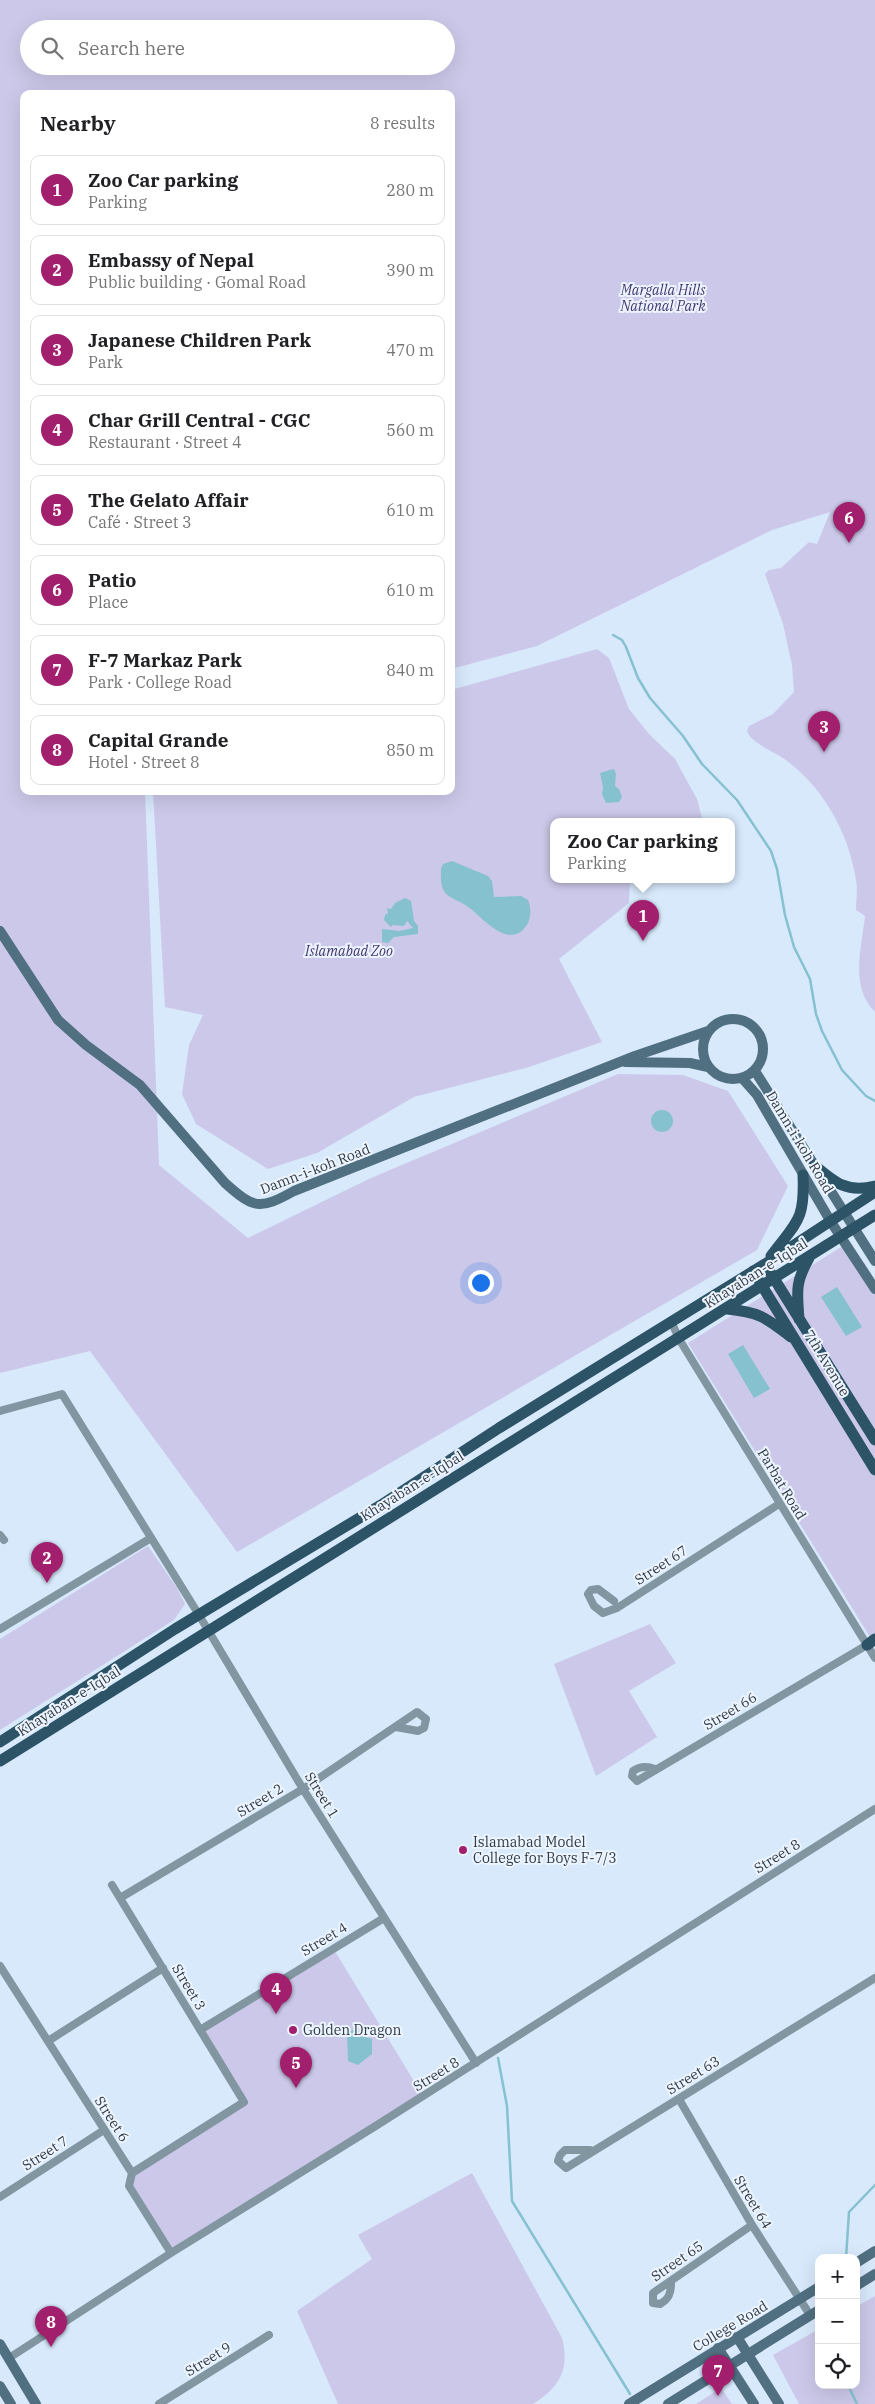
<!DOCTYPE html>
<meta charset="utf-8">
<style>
:root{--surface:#fff;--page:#f6f6f6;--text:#202124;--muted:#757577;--line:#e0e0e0;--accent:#a21f6e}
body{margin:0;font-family:"IBM Plex Serif",serif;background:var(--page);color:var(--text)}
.controls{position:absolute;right:15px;bottom:15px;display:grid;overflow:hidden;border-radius:10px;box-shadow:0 5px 20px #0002}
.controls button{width:45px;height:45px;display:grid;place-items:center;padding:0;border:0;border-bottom:1px solid var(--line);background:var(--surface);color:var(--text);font:25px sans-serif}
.you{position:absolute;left:480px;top:1282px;width:18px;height:18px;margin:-12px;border:4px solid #fff;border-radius:50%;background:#1a73e8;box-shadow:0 0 0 8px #1a73e833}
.badge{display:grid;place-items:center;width:32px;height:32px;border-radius:50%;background:var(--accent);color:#fff;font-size:16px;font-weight:700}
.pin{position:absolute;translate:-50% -41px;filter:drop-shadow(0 1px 2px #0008)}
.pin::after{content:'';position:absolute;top:26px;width:18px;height:15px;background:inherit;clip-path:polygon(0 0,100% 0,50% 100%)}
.popup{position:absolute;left:550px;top:818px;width:185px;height:65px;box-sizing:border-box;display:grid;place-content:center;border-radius:10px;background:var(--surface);filter:drop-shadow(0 1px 4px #0005);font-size:16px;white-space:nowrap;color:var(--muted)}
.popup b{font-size:19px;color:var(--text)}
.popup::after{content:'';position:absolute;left:50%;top:100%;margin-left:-10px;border:10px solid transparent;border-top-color:var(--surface)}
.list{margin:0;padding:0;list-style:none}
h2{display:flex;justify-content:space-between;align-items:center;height:65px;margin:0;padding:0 20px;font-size:21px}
h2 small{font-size:16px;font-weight:400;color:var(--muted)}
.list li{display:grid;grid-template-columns:32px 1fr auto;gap:15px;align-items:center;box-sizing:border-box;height:70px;margin:0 10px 10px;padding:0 10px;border:1px solid var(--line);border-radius:10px}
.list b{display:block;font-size:19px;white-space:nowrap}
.list p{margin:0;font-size:16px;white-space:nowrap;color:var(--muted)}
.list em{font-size:16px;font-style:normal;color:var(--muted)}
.icon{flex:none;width:28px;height:28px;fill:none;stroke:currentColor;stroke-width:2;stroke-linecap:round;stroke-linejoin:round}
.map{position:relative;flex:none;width:875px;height:2404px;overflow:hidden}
.search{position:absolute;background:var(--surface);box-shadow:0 5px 20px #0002;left:20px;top:20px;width:435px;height:55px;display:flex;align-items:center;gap:12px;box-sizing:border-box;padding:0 18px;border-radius:28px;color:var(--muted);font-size:19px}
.panel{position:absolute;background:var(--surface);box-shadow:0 5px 20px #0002;left:20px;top:90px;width:435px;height:705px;border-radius:10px}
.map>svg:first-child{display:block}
.green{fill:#ccc8e9;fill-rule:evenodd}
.water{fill:#85c1cf}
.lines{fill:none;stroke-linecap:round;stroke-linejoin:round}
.stream{stroke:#85c1cf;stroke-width:2.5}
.street{stroke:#8196a1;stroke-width:8}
.secondary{stroke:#506f80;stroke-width:10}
.primary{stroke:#2d5367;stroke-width:11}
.poi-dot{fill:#a21f6e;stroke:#ecf5ff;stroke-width:2}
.labels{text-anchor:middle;stroke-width:4;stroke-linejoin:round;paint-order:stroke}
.park-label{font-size:14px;font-style:italic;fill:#443770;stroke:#ecf5ff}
.street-label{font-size:14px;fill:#323b44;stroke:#ecf5ff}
.poi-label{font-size:14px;fill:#323b44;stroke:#ecf5ff;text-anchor:start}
</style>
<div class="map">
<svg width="875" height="2404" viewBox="0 0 875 2404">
<rect width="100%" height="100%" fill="#d8e9fc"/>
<path class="green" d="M0 0H875V1012C849 986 862 947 865 916L856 910C856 900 858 889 856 880 849 833 822 785 783 758 773 751 751 743 747 731L749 726 773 714 794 692 792 665 783 624 765 574 769 570 781 568 809 542 817 544 830 512 772 530 537 646 451 669V94H24V791H145L159 1165 248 1238 371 1178 618 1074 683 1075 728 1091 788 1186 757 1250 237 1552 90 1351 0 1373ZM29 29H446V66H29Z
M597 649 609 658 629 709 649 734 675 759 697 799 703 822H554V880H635L630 881 629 903 559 959 602 1042 529 1067 414 1097 317 1153 268 1169 196 1124 182 1094 189 1045 203 1015 165 1007 153 791H451V690Z
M849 1242 875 1283V1645L688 1343Z
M148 1546 177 1588 185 1604 174 1620 0 1730V1639Z
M650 1624 676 1663 629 1691 657 1737 596 1776 554 1664Z
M333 1948 423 2096 171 2253 129 2186 132 2173 244 2102 200 2030Z
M472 2173 562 2338C570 2369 560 2387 533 2404H338L297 2311 372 2259 358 2235Z
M875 2296V2404H799L773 2355 819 2329V2385H856V2307Z
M721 2388 732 2404H696Z"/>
<path class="water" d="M614 769 616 774 615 786 619 789 622 797 619 802 606 803 602 794 603 787 600 773Z
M452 861 488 876 492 881 494 897 521 896 528 900C531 907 531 916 528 923 512 952 484 920 471 909 457 897 441 900 441 878 441 873 440 869 443 864Z
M405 898 411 901 414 921 418 926V934L394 937 388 943 382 942V929L399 931 413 928 407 921 404 926 393 925 391 927 384 920 385 915 388 913 387 908 391 909 395 903Z
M651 1121a11 11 0 1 1 22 0a11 11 0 1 1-22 0Z
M837 1287 862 1327 846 1336 821 1297Z
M743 1345 770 1389 754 1398 728 1354Z
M354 2029 360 2030 362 2036 372 2039V2054L358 2065 348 2061 347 2033Z"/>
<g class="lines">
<path class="stream" d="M613 635 622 640 626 647 638 678 650 698 683 736 702 764 737 800 771 851 777 869 785 915 794 947 810 979 816 1014 822 1031 842 1070 866 1096 875 1101
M498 2058 507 2106 512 2201 630 2394
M846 2258 849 2212 875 2185
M848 2385 857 2404"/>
<path class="street" d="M671 1321 679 1339 875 1658
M0 1411 62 1394 199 1615 303 1789 476 2063
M0 1535 4 1540
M614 1601 598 1589 591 1590 588 1594 594 1606 603 1613 617 1608 779 1504
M0 1629 151 1538
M655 1769C647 1766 640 1766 633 1771L632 1776 637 1781 867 1645
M112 1885 244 2102 132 2173
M120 1898 303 1789 417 1712 426 1719 424 1728 418 1731 396 1727
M0 1966 132 2173
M200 2030 384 1918
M48 2041 163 1968
M679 2099 752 2225 810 2315
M590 2150H565L560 2155 558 2161 566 2168 875 1978
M132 2173 129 2186 171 2253
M0 2197 104 2130
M671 2283C671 2293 669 2299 660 2304L653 2303V2293L752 2225
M9 2358 171 2253 374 2127 875 1809
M159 2404 269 2335"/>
<path class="secondary" d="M0 931 58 1020 86 1045 140 1085 225 1183C254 1209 260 1210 294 1191L635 1056 708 1031
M703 1049a30 30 0 1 1 60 0a30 30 0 1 1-60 0Z
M625 1062 690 1063 708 1067
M755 1071 875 1261
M742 1078 757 1095 831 1222 875 1289
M856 2263 875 2251
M856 2286 875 2274
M737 2337 779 2404
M0 2344 36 2404
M718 2348 754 2404
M0 2386 11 2404
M629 2404 819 2287
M668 2404 819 2310"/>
<path class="primary" d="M814 1165C835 1183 847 1193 875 1186
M771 1256C797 1221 805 1221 803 1175
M753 1271 875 1470
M770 1272 875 1440
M727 1309C760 1312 766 1318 791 1337
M799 1319C797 1291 795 1283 809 1258
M867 1645 875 1639
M0 1742 175 1629 381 1505 499 1428 765 1264 875 1192
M0 1761 875 1215"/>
</g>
<g class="poi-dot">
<circle cx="463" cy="1850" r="5"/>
<circle cx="293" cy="2030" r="5"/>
</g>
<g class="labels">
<g class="park-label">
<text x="663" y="295">Margalla Hills<tspan x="663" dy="16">National Park</tspan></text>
<text x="349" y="956">Islamabad Zoo</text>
</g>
<g class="street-label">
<text transform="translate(800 1142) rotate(59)" y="5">Damn-i-koh Road</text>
<text transform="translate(315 1169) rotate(-21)" y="5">Damn-i-koh Road</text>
<text transform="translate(756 1273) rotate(-32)" y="5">Khayaban-e-Iqbal</text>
<text transform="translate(827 1363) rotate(59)" y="5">7th Avenue</text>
<text transform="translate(782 1484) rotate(59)" y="5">Parbat Road</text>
<text transform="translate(412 1486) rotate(-32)" y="5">Khayaban-e-Iqbal</text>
<text transform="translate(661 1565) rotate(-33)" y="5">Street 67</text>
<text transform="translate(69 1701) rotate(-32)" y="5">Khayaban-e-Iqbal</text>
<text transform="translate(730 1711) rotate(-31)" y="5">Street 66</text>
<text transform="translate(322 1795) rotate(58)" y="5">Street 1</text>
<text transform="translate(260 1800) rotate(-31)" y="5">Street 2</text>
<text transform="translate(777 1856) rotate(-32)" y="5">Street 8</text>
<text transform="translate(324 1939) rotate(-31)" y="5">Street 4</text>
<text transform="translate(189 1987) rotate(59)" y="5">Street 3</text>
<text transform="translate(436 2074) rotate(-32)" y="5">Street 8</text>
<text transform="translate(693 2075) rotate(-32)" y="5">Street 63</text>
<text transform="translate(112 2119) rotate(57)" y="5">Street 6</text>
<text transform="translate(45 2153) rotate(-33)" y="5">Street 7</text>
<text transform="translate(753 2202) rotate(59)" y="5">Street 64</text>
<text transform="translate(677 2261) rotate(-35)" y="5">Street 65</text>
<text transform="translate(730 2326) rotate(-31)" y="5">College Road</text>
<text transform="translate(208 2359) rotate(-32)" y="5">Street 9</text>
</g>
<g class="poi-label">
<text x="473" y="1847">Islamabad Model<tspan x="473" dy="16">College for Boys F-7/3</tspan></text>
<text x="303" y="2035">Golden Dragon</text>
</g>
</g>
</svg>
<div class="controls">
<button>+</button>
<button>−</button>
<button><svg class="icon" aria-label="locate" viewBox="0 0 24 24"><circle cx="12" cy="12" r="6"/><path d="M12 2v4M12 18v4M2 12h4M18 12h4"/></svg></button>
</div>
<div class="you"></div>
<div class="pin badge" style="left:643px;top:941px">1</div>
<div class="popup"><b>Zoo Car parking</b>Parking</div>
<div class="pin badge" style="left:47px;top:1583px">2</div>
<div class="pin badge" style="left:824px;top:752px">3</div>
<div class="pin badge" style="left:276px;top:2014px">4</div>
<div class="pin badge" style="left:296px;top:2088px">5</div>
<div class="pin badge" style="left:849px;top:543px">6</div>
<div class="pin badge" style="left:718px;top:2396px">7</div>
<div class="pin badge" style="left:51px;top:2347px">8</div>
<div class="search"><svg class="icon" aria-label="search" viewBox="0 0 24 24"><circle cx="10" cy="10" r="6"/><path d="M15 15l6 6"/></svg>Search here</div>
<section class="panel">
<h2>Nearby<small>8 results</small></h2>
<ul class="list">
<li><span class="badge">1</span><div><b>Zoo Car parking</b><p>Parking</p></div><em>280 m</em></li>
<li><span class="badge">2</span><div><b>Embassy of Nepal</b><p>Public building · Gomal Road</p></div><em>390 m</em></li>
<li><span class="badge">3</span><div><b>Japanese Children Park</b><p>Park</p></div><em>470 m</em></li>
<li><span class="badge">4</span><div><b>Char Grill Central - CGC</b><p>Restaurant · Street 4</p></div><em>560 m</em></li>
<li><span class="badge">5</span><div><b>The Gelato Affair</b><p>Café · Street 3</p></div><em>610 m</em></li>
<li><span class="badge">6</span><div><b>Patio</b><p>Place</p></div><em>610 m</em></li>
<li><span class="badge">7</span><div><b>F-7 Markaz Park</b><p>Park · College Road</p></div><em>840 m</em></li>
<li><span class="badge">8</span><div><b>Capital Grande</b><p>Hotel · Street 8</p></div><em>850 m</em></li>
</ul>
</section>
</div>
